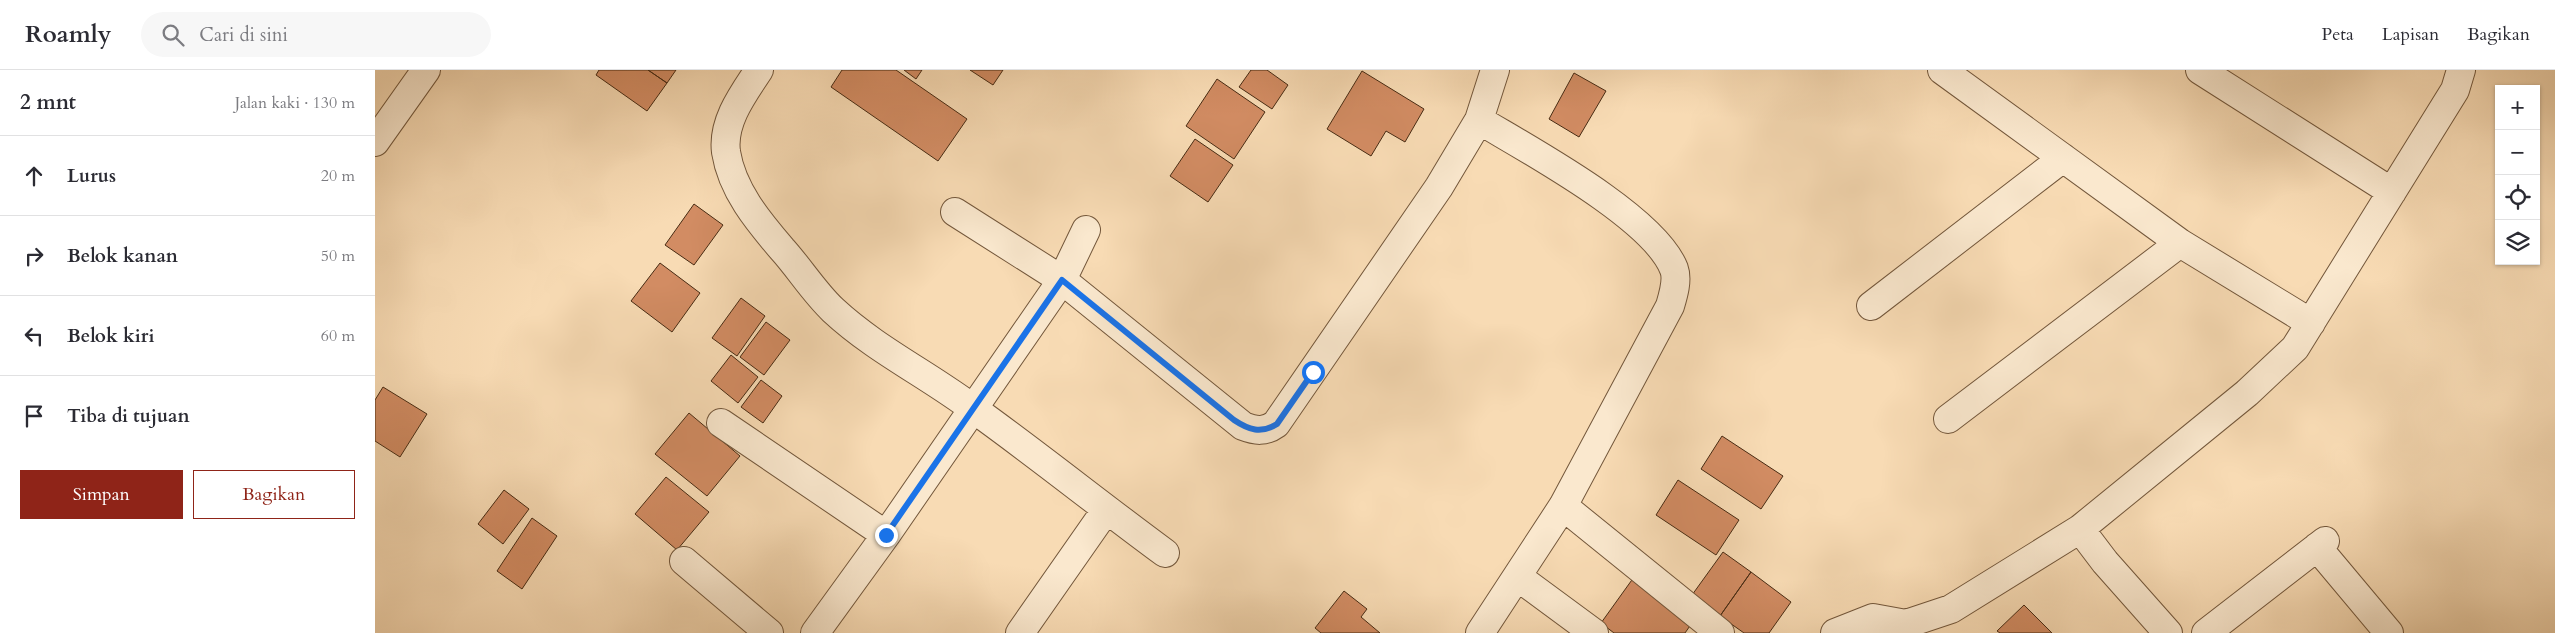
<!DOCTYPE html>
<html lang="id">
<meta charset="utf-8">
<style>
:root{--surface:#fff;--page:#f7f7f7;--text:#2b2b33;--muted:#7c7c81;--line:#e1e1e2;--accent:#8f2418}
body{margin:0;font-family:Cardo,serif;background:var(--page);color:var(--text)}
.controls{position:absolute;right:15px;top:15px;display:grid;overflow:hidden;border-radius:0px;box-shadow:0 1px 4px #0004}
.controls button{width:45px;height:45px;display:grid;place-items:center;padding:0;border:0;border-bottom:1px solid var(--line);background:var(--surface);color:var(--text);font:25px sans-serif}
.stop{position:absolute;width:15px;height:15px;margin:-11px;border:4px solid #1a73e8;border-radius:50%;background:#fff}
.stop.end{background:#1a73e8;border-color:#fff;box-shadow:0 1px 5px #0008}
.list{margin:0;padding:0;list-style:none}
h2{display:flex;justify-content:space-between;align-items:center;height:65px;margin:0;padding:0 20px;font-size:21px}
h2 small{font-size:16px;font-weight:400;color:var(--muted)}
.list li{display:grid;grid-template-columns:32px 1fr auto;gap:15px;align-items:center;box-sizing:border-box;height:80px;padding:0 20px;border-top:1px solid var(--line)}
.list b{display:block;font-size:19px;white-space:nowrap}
.list em{font-size:16px;font-style:normal;color:var(--muted)}
.actions{display:flex;gap:10px;padding:15px 20px}
.actions a{flex:1;padding:11px 0;border:1px solid var(--accent);border-radius:0px;text-align:center;font-size:18px;color:var(--accent)}
.actions .main{background:var(--accent);color:#fff}
.icon{flex:none;width:28px;height:28px;fill:none;stroke:currentColor;stroke-width:2;stroke-linecap:round;stroke-linejoin:round}
.map{position:relative;flex:none;width:2180px;height:563px;overflow:hidden}
header{display:flex;align-items:center;gap:30px;box-sizing:border-box;height:70px;padding:0 25px;background:var(--surface);border-bottom:1px solid var(--line)}
header strong{font-size:24px}
nav{display:flex;gap:28px;margin-inline-start:auto;font-size:18px}
.search{width:350px;height:45px;background:var(--page);display:flex;align-items:center;gap:12px;box-sizing:border-box;padding:0 18px;border-radius:28px;color:var(--muted);font-size:19px}
main{display:flex}
aside{flex:1;background:var(--surface)}
.map>svg:first-child{display:block}
.building{fill:#d28c63;stroke:#472b13}
.lines{fill:none;stroke-linecap:round;stroke-linejoin:round}
.minor-casing{stroke:#73573b;stroke-width:30}
.minor{stroke:#fae8ce;stroke-width:28}
.route{stroke:#1a73e8;stroke-width:6}
</style>
<header>
<strong>Roamly</strong>
<div class="search"><svg class="icon" aria-label="search" viewBox="0 0 24 24"><circle cx="10" cy="10" r="6"/><path d="M15 15l6 6"/></svg>Cari di sini</div>
<nav><a>Peta</a><a>Lapisan</a><a>Bagikan</a></nav>
</header>
<main>
<aside>
<h2>2 mnt<small>Jalan kaki · 130 m</small></h2>
<ul class="list">
<li><svg class="icon" aria-label="ahead" viewBox="0 0 24 24"><path d="M12 20V5M6 11l6-6 6 6"/></svg><div><b>Lurus</b></div><em>20 m</em></li>
<li><svg class="icon" aria-label="right" viewBox="0 0 24 24"><path d="M7 20v-9h11M14 6l5 5-5 5"/></svg><div><b>Belok kanan</b></div><em>50 m</em></li>
<li><svg class="icon" aria-label="left" viewBox="0 0 24 24"><path d="M17 20v-9H6M10 6l-5 5 5 5"/></svg><div><b>Belok kiri</b></div><em>60 m</em></li>
<li><svg class="icon" aria-label="arrive" viewBox="0 0 24 24"><path d="M6 21V4h12l-3 4 3 4H6"/></svg><div><b>Tiba di tujuan</b></div></li>
</ul>
<div class="actions"><a class="main">Simpan</a><a>Bagikan</a></div>
</aside>
<div class="map">
<svg width="2180" height="563" viewBox="0 0 2180 563">
<rect width="100%" height="100%" fill="#f8dbb4"/>
<filter id="stains"><feTurbulence type="fractalNoise" baseFrequency=".004" numOctaves="4"/><feColorMatrix values="0 0 0 0 .2 0 0 0 0 .09 0 0 0 0 .02 0 0 0 .5 -.17"/></filter>
<radialGradient id="worn" r=".72"><stop offset=".6" stop-color="#630" stop-opacity="0"/><stop offset="1" stop-color="#630" stop-opacity=".3"/></radialGradient>
<path class="building" d="M224 0H273L292 13 272 41 221 5Z
M273 0H301L292 13Z
M467 0H521L592 49 563 91 456 17Z
M529 0H547L541 9Z
M595 0H628L618 15Z
M876 0H892L913 15 897 39 864 17Z
M987 1 1049 39 1030 72 1011 61 996 86 952 59Z
M1199 3 1231 21 1204 67 1174 49Z
M842 9 890 42 859 89 811 56Z
M820 69 858 95 833 132 795 106Z
M319 134 348 155 319 195 290 175Z
M285 193 325 223 297 262 256 231Z
M366 228 390 246 362 286 337 268Z
M391 252 415 270 389 305 365 287Z
M356 285 383 307 363 333 336 311Z
M386 310 407 326 388 353 366 337Z
M8 317 52 344 25 387 0 371V330Z
M314 343 365 386 332 426 280 384Z
M1347 366 1408 406 1386 439 1326 399Z
M291 407 334 442 302 480 260 444Z
M1303 410 1364 450 1341 485 1281 445Z
M129 420 154 439 128 474 103 454Z
M157 448 182 466 147 519 122 501Z
M1348 482 1376 502 1345 546 1317 525Z
M1376 502 1416 532 1394 563H1369L1345 546Z
M1259 507 1319 550 1310 563H1239L1226 553Z
M969 521 992 539 986 547 1005 563H946L940 558Z
M1649 535 1677 563H1625L1622 561Z"/>
<g class="lines">
<defs>
<path id="minor" d="M384 0C368 24 347 52 351 82 357 120 383 151 407 179 425 199 439 222 458 240 501 280 554 305 600 340 664 386 726 436 790 483
M1567 0 1805 173 1936 253
M1825 0 2017 122
M1104 50C1152 79 1279 147 1299 199 1303 210 1298 226 1295 236L1188 436 1105 563
M0 72 51 0
M580 142 687 210 711 160
M1496 236 1688 88
M1573 349 1805 173
M346 353 511 465
M1188 436 1345 563
M1942 477 2014 563
M309 491 394 563
M1143 507 1219 563
M440 563 511 465 687 210 868 356C881 361 890 362 901 354L1064 117 1104 50 1120 0
M645 563 731 440
M1460 563 1498 548 1531 554 1576 539 1705 459
M1793 563 1730 492 1705 459 1872 323 1920 278 2080 20 2086 0
M1831 563 1950 471"/>
</defs>
<use href="#minor" class="minor-casing"/>
<use href="#minor" class="minor"/>
</g>
<g class="lines">
<path class="route" d="M511 465 687 210 859 350C874 360 886 364 902 354L938 302"/>
</g>
<rect width="100%" height="100%" filter="url(#stains)"/>
<rect width="100%" height="100%" fill="url(#worn)"/>
</svg>
<div class="controls">
<button>+</button>
<button>−</button>
<button><svg class="icon" aria-label="locate" viewBox="0 0 24 24"><circle cx="12" cy="12" r="6"/><path d="M12 2v4M12 18v4M2 12h4M18 12h4"/></svg></button>
<button><svg class="icon" aria-label="layers" viewBox="0 0 24 24"><path d="M12 4l9 5-9 5-9-5zM3 14l9 5 9-5"/></svg></button>
</div>
<div class="stop" style="left:938px;top:302px"></div>
<div class="stop end" style="left:511px;top:465px"></div>
</div>
</main>
